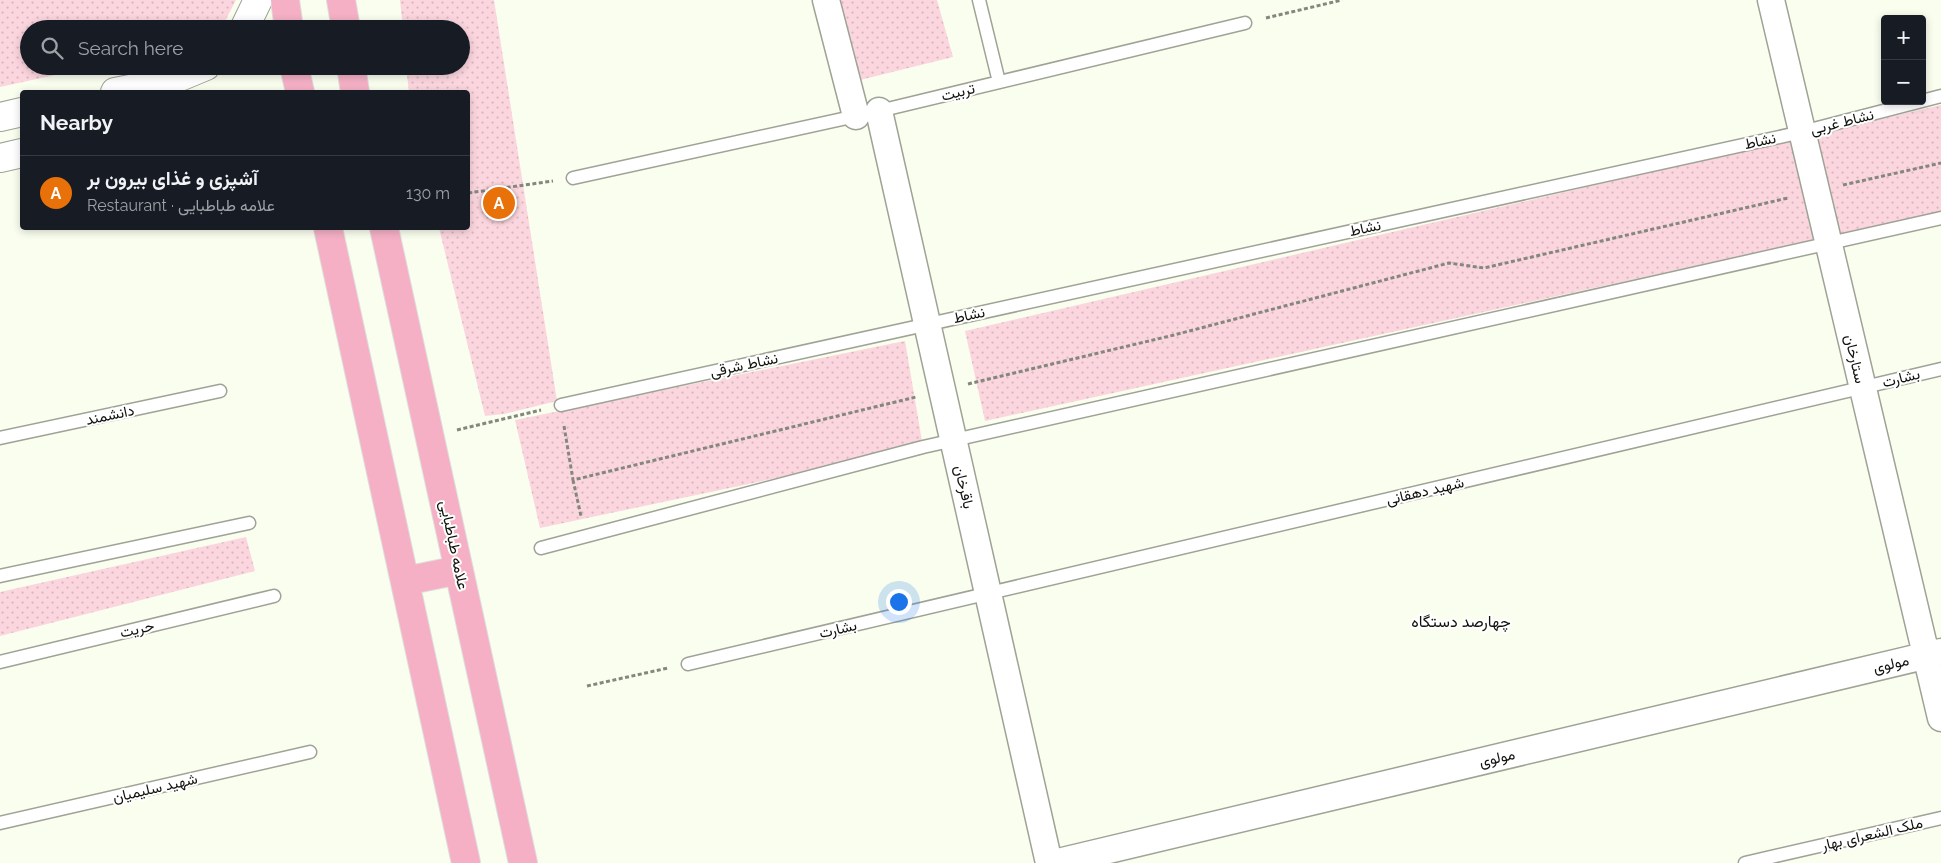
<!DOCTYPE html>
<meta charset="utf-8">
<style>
:root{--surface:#171b24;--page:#20242c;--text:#f1f3f6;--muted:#9ea1a6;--line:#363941;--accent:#8c9099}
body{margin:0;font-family:Raleway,Vazirmatn,sans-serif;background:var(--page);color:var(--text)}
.controls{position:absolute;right:15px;top:15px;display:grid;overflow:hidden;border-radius:5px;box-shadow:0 2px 8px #0003}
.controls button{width:45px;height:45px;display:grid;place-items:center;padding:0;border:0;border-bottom:1px solid var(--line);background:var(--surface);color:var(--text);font:25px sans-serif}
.you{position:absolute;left:898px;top:601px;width:18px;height:18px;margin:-12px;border:4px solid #fff;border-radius:50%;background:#1a73e8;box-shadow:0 0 0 8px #1a73e833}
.badge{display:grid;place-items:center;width:32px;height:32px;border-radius:50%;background:var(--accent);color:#fff;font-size:16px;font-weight:700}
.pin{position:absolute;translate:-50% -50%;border:2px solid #fff;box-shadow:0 1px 5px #0006}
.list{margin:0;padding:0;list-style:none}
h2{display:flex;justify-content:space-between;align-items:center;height:65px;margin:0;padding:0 20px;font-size:21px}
h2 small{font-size:16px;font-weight:400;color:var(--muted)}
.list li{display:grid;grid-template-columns:32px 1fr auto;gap:15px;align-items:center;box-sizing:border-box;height:75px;padding:0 20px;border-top:1px solid var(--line)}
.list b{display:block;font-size:19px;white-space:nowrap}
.list p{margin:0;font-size:16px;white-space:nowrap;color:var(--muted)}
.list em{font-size:16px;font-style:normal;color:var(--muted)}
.icon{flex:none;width:28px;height:28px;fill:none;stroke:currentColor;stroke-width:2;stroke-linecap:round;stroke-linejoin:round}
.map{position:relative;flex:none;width:1941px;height:863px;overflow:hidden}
.search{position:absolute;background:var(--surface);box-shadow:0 2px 8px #0003;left:20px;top:20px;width:450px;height:55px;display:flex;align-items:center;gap:12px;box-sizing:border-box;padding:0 18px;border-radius:28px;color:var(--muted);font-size:19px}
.panel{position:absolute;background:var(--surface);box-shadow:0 2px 8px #0003;left:20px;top:90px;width:450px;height:140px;border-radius:5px}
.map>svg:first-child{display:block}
.grass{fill:url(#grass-dots)}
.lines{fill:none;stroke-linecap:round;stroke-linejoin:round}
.lane-casing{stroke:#9ea396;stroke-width:15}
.street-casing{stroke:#9ea396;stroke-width:29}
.secondary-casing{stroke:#9ea396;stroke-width:30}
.primary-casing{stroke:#dededd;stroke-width:30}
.path{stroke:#84877d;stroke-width:3;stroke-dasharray:4 2.5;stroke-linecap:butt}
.lane{stroke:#fff;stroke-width:12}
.street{stroke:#fff;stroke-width:26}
.secondary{stroke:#fff;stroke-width:28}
.primary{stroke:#f5b0c5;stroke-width:28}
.labels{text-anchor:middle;stroke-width:4;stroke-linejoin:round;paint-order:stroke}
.street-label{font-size:15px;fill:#10120d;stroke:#fff}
.neighbourhood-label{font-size:16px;fill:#10120d;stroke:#fff}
</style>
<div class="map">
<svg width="1941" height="863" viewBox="0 0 1941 863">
<defs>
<pattern id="grass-dots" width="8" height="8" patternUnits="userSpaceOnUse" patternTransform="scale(1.25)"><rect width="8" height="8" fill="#fcd6df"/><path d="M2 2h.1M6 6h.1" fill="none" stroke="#d7b7be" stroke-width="1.8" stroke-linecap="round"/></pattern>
</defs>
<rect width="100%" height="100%" fill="#f9feef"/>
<path class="grass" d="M0 0H236L221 29H29V66H97L0 87Z
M400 0H494L557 401 504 414 485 416 439 228H468V92H409L406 66H461V29H403Z
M831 0H937L953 57 852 82Z
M1941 105V212L985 421 965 331Z
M905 341 923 447 540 528 515 420Z
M246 537 255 571 0 636V592Z"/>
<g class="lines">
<defs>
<path id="lane" d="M979 0 999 82
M573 178 879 111 1245 23
M561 405 1802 132 1941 96
M0 438 220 391
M541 548 923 447 1941 218
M0 576 249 523
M0 662 274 596
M688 664 1941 369
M0 823 310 752
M1745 863 1941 818"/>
<path id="street" d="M826 0 856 116
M1771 0 1941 718
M879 111 1049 863
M1054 863 1941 652"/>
<path id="secondary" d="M244 29 258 0
M115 92 170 81 206 66
M0 117 22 112
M0 158 22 153"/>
<path id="primary" d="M285 0 289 29
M341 0 346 29
M294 66 300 92
M351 66 355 92
M328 228 466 863
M384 228 523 863
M405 581 459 570"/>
</defs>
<use href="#lane" class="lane-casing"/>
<use href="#street" class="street-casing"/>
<use href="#secondary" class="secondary-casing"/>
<use href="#primary" class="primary-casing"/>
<path class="path" d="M1266 18 1342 0
M1843 185 1941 163
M468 193 553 181
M968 384 1174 335 1449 263 1484 268 1788 198
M564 426 573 480 916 397
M457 430 541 410
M573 480 581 516
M587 686 668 668"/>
<use href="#lane" class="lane"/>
<use href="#street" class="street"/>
<use href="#secondary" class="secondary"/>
<use href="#primary" class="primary"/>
</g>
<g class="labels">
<g class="street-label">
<text transform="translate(958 92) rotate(-14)" y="5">تربیت</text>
<text transform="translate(1842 122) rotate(-14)" y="5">نشاط غربی</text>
<text transform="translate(1760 141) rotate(-12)" y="5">نشاط</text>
<text transform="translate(1365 228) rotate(-12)" y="5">نشاط</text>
<text transform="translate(969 315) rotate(-12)" y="5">نشاط</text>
<text transform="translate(1855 359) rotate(77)" y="5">ستارخان</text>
<text transform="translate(744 365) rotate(-12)" y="5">نشاط شرقی</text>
<text transform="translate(1901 378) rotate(-14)" y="5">بشارت</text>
<text transform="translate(110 415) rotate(-12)" y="5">دانشمند</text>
<text transform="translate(964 487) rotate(77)" y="5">باقرخان</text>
<text transform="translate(1425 491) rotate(-13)" y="5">شهید دهقانی</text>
<text transform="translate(454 545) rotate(78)" y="5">علامه طباطبایی</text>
<text transform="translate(137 629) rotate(-13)" y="5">حریت</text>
<text transform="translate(838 629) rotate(-13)" y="5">بشارت</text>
<text transform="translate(1891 664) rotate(-13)" y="5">مولوی</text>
<text transform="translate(1497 758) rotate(-13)" y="5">مولوی</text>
<text transform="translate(155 788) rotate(-13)" y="5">شهید سلیمیان</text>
<text transform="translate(1872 834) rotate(-13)" y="5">ملک الشعرای بهار</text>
</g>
<g class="neighbourhood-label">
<text x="1461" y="627">چهارصد دستگاه</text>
</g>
</g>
</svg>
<div class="controls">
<button>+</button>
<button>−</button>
</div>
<div class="you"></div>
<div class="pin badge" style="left:499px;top:203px;background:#e8710a">A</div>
<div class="search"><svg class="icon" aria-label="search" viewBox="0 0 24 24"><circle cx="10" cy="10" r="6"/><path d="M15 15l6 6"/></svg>Search here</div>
<section class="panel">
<h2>Nearby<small></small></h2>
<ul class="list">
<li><span class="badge" style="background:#e8710a">A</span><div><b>آشپزی و غذای بیرون بر</b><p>Restaurant · علامه طباطبایی</p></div><em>130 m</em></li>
</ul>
</section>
</div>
